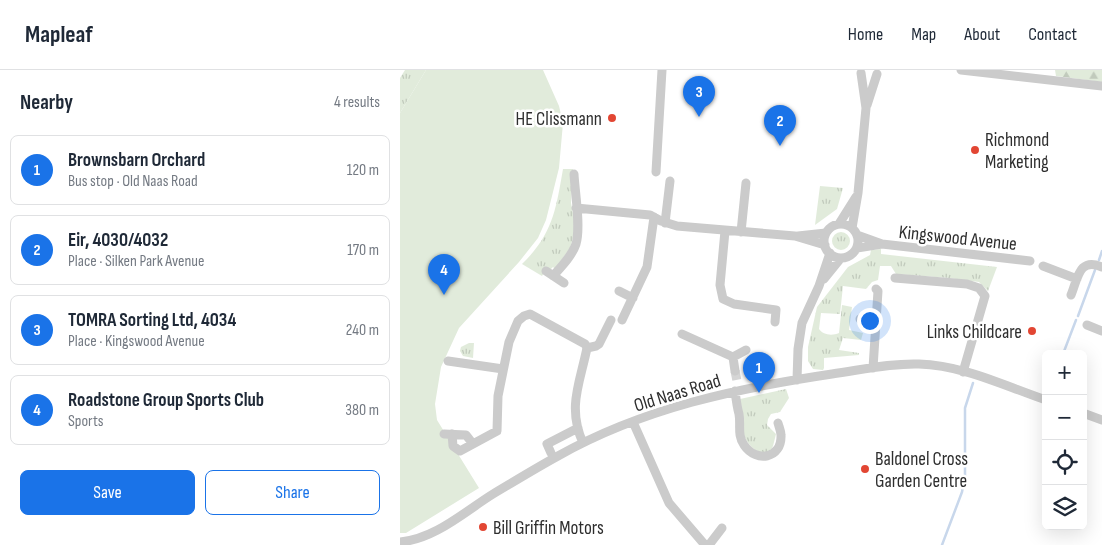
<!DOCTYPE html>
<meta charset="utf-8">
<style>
:root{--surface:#fff;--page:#f2f2f3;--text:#1f2937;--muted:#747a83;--line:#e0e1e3;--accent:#1a73e8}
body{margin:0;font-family:"Sofia Sans Condensed",sans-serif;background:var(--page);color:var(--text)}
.controls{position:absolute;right:15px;bottom:15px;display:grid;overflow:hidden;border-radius:8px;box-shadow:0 5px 20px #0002}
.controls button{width:45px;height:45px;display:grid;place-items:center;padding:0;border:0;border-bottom:1px solid var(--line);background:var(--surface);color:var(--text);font:25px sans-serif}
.you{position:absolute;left:469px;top:250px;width:18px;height:18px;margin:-12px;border:4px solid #fff;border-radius:50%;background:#1a73e8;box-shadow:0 0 0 8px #1a73e833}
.badge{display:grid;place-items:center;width:32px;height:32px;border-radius:50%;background:var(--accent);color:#fff;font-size:16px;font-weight:700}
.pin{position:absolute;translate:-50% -41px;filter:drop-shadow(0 1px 2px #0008)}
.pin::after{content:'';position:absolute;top:26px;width:18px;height:15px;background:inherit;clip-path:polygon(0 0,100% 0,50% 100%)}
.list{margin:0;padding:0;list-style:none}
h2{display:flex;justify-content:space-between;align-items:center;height:65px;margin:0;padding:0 20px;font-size:21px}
h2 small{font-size:16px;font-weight:400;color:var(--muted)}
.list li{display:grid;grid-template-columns:32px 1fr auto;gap:15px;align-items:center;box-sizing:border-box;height:70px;margin:0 10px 10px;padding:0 10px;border:1px solid var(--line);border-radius:8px}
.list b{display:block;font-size:19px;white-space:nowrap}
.list p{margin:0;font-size:16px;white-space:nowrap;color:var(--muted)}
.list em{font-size:16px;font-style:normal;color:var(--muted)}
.actions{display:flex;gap:10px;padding:15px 20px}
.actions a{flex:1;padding:11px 0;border:1px solid var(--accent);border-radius:8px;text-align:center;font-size:18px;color:var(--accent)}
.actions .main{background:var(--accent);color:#fff}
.icon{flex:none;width:28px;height:28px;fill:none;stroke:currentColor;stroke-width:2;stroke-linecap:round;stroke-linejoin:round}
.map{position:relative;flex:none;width:702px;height:475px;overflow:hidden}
header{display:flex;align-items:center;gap:30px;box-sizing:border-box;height:70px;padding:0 25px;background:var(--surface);border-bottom:1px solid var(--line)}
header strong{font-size:24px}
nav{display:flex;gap:28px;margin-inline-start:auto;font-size:18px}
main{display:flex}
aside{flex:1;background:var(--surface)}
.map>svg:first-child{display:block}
.grass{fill:url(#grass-tufts)}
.forest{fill:url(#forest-firs)}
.pitch{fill:#e1ebdb}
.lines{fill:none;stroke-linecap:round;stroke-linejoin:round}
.stream{stroke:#c8d7eb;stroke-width:2.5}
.minor-tunnel{stroke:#d5d5d5;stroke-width:9;stroke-dasharray:9 4.5;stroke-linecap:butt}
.minor{stroke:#cbcbcb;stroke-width:9}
.poi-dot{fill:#e24633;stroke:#fff;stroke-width:2}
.labels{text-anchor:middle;stroke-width:5;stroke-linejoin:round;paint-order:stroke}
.poi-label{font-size:19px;fill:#2e2e2e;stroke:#fff;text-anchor:start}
.street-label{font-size:19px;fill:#2e2e2e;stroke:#fff}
</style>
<header>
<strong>Mapleaf</strong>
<nav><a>Home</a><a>Map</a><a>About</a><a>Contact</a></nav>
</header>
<main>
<aside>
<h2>Nearby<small>4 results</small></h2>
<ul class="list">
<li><span class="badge">1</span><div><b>Brownsbarn Orchard</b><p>Bus stop · Old Naas Road</p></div><em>120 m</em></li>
<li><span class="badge">2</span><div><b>Eir, 4030/4032</b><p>Place · Silken Park Avenue</p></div><em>170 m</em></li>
<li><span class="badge">3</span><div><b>TOMRA Sorting Ltd, 4034</b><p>Place · Kingswood Avenue</p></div><em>240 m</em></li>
<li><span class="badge">4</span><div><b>Roadstone Group Sports Club</b><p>Sports</p></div><em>380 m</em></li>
</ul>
<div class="actions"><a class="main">Save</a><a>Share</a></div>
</aside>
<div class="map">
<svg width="702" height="475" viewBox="0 0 702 475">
<defs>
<pattern id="grass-tufts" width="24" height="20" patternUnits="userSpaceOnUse" patternTransform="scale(1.25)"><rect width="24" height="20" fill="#e1ebdb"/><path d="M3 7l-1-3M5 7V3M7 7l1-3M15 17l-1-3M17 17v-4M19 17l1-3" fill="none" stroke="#c1cabc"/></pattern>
<pattern id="forest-firs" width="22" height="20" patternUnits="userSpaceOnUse" patternTransform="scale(1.25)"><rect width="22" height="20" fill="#e1ebdb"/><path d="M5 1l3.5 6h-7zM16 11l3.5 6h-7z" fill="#c1cabc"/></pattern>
</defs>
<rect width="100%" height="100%" fill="#fff"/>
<path class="grass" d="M5 0H26L0 43V8Z
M163 99H173L171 133 175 153 173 168 170 178 155 199 153 197 150 200 147 198 142 206 122 194C153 164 156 139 163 99Z
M420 116 443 118 437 139 415 155Z
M432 171a9 9 0 1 1 18 0a9 9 0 1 1-18 0Z
M481 179V184L597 197 588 221 579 212 549 208 496 204 491 196H480L478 210 472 212 466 219 443 216 440 244 421 243 419 259C423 265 432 266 439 263L442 235 452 237 449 260 463 263 461 270 443 268 439 280 459 283V285L424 288V298L423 300 413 299 408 291V277L417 237 448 197 470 185 471 180Z
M69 273H74L73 288 63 286 60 281 61 277Z
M386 319 389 328 380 342 371 344 368 349 367 355 376 364 373 376 370 382 359 383C335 366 346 354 340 329Z"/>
<path class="forest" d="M655 0H702V12L656 6Z"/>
<path class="pitch" d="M26 0H143L159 36 163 53 159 98 146 150 138 168 119 192 59 258 41 297 35 334 37 350 79 418 6 463H0V43Z"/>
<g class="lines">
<path class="stream" d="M699 190 702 181
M678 246 695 200
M663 284 676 250
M542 475 562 422 565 406V338L573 313"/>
<path class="minor-tunnel" d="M335 301 337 311"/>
<path class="minor" d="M561 0 702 16
M467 35 477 4
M256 102 262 0
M176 138 250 145 261 151 277 156 395 166 425 175
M265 153 270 111
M439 154 456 127
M424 171a17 17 0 1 1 34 0a17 17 0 1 1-34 0Z
M452 158 458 123 466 38 461 3
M325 161 320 215 323 229 334 234 376 240 375 252
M341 162 346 113
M457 165 482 174 630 191
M398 166 426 163
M457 178 482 174
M643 196 677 209
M146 201 164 213
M153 206C161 197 172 186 176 174 181 157 175 123 174 104
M495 208 567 214 579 218 585 226 563 302
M424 209 441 188
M219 221 233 228
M671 225C678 208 679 187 702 197
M460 249H476
M222 250 247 197 254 147
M687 255 702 261
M282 264 333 287 346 280
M187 278 196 276 199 274 211 250
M333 287 335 301
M48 291 103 299
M473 298 478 221 476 219
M397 310 398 279 402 253 419 216 430 183
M335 321C336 329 337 337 339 344 341 355 337 365 344 375 356 393 382 389 381 365 381 361 379 357 378 353
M683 343 702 350
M233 352 269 433 305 475
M44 364 66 365 73 374
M52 364 53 376 60 381 97 361 98 326 109 272 118 251 124 246 130 244 185 274 187 278C180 313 167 337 183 373
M151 383 147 374 178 358
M0 472C35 469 64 442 93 424 115 411 136 398 158 386 243 338 338 318 432 304 461 300 490 293 519 294 562 295 605 316 646 330
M309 475 322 458"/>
</g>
<g class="poi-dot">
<circle cx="212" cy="48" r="5"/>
<circle cx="575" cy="80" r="5"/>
<circle cx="632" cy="261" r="5"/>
<circle cx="465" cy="399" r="5"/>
<circle cx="83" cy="457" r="5"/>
</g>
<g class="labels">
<g class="poi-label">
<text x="202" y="55" text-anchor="end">HE Clissmann</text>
<text x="585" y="76">Richmond<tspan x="585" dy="22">Marketing</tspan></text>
<text x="622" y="268" text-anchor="end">Links Childcare</text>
<text x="475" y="395">Baldonel Cross<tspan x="475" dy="22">Garden Centre</tspan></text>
<text x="93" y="464">Bill Griffin Motors</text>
</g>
<g class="street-label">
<text transform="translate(558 167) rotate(6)" y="7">Kingswood Avenue</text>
<text transform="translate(277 322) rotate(-17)" y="7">Old Naas Road</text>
</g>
</g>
</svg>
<div class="controls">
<button>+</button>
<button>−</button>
<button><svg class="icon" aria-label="locate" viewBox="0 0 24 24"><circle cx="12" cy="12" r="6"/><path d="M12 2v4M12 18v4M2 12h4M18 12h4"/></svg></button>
<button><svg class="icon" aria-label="layers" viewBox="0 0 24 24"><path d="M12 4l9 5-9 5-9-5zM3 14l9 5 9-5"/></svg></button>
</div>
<div class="you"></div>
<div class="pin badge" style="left:359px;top:323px">1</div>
<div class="pin badge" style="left:380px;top:76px">2</div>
<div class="pin badge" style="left:299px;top:47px">3</div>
<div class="pin badge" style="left:44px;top:225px">4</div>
</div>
</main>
